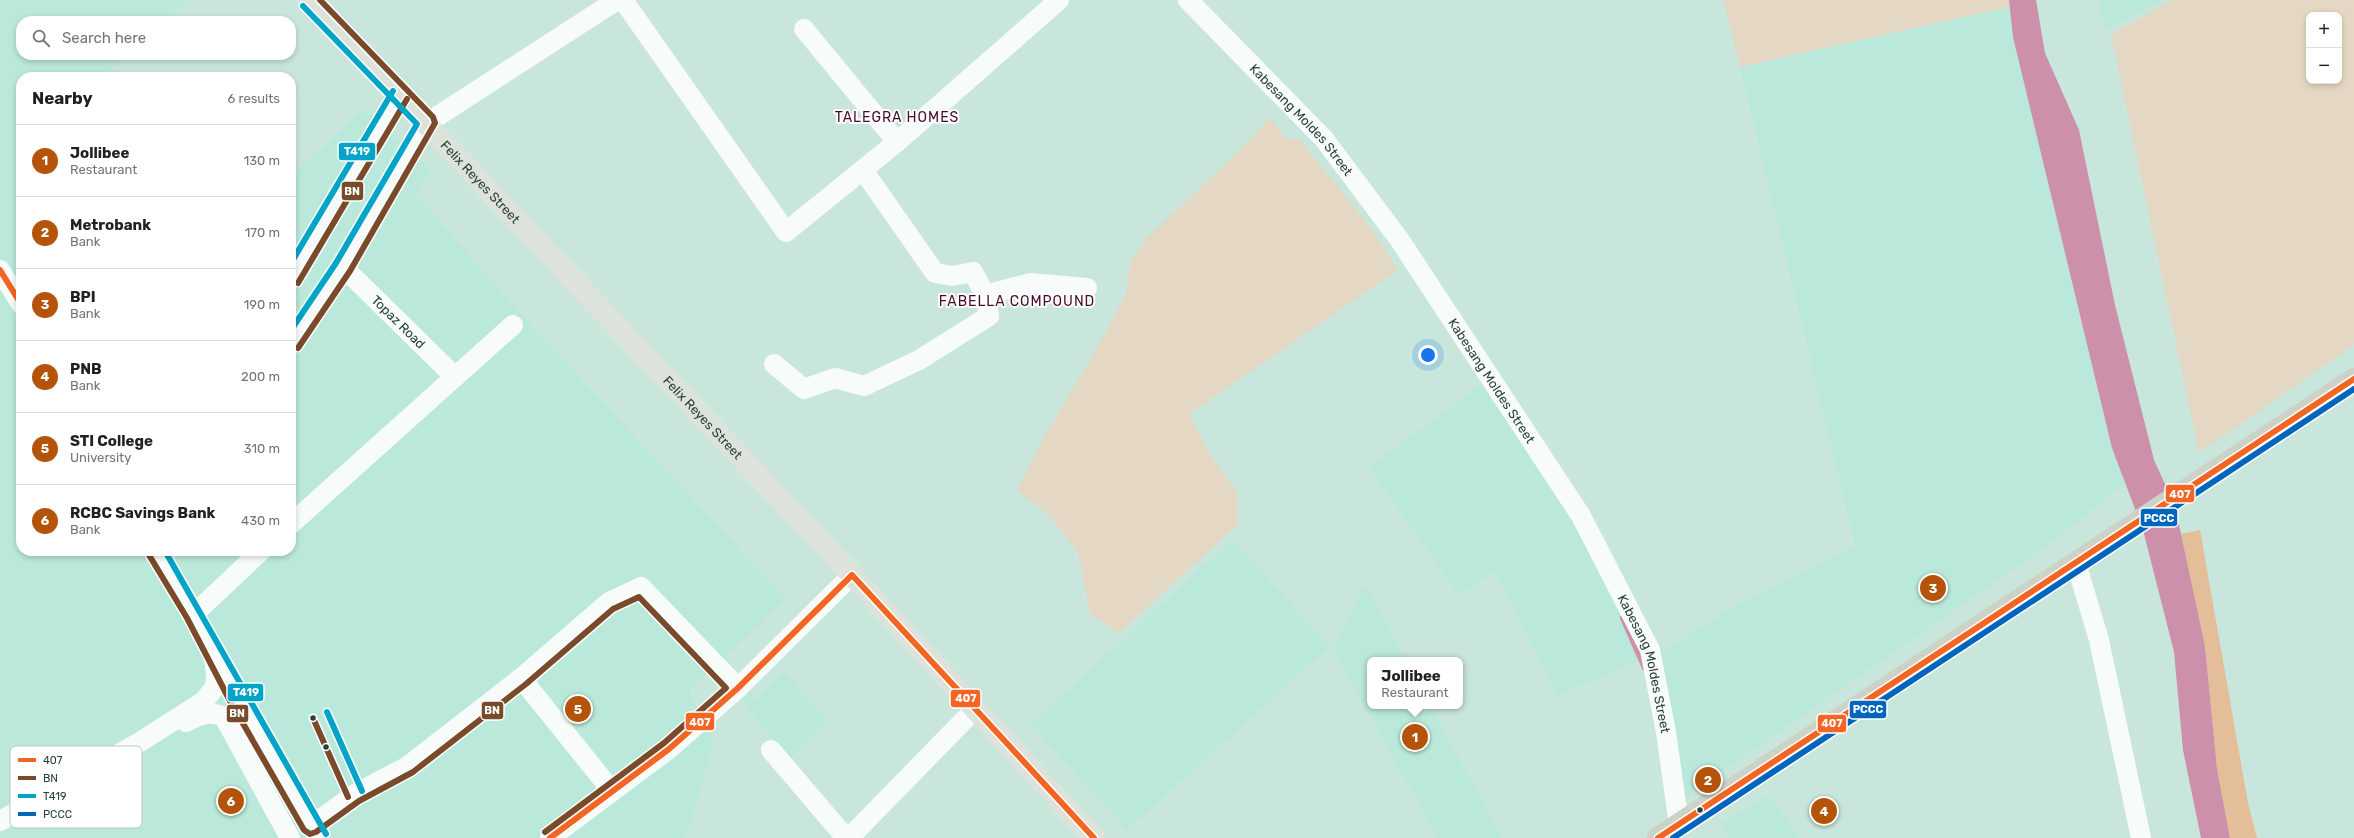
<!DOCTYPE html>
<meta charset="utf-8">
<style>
:root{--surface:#fff;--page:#f6f6f6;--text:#202124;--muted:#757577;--line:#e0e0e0;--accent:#b45309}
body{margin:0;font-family:Rubik,sans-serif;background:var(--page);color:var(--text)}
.controls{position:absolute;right:12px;top:12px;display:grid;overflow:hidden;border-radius:8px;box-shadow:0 2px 6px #0003}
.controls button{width:36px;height:36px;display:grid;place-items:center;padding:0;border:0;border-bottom:1px solid var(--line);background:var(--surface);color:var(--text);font:20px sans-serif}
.you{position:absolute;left:1428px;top:355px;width:14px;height:14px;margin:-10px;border:3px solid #fff;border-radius:50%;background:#1a73e8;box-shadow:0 0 0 6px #1a73e833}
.badge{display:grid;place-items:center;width:26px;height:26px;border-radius:50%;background:var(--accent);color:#fff;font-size:13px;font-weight:700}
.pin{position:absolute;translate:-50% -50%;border:2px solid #fff;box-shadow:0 1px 4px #0006}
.popup{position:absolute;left:1367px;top:657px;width:96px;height:52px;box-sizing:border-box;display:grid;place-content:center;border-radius:8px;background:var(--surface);filter:drop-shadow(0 1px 3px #0005);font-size:13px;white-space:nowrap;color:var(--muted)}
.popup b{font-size:15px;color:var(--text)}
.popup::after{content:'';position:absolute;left:50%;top:100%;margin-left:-8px;border:8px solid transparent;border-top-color:var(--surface)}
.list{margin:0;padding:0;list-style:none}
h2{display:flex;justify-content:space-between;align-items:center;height:52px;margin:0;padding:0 16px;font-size:17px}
h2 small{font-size:13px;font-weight:400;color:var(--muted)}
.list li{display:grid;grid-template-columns:26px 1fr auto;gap:12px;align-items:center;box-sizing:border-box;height:72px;padding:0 16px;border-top:1px solid var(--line)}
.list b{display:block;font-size:15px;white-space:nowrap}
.list p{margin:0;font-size:13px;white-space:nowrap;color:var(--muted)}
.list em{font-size:13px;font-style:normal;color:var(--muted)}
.icon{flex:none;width:22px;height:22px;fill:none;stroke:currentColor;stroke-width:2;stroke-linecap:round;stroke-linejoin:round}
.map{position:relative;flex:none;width:2354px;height:838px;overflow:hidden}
.search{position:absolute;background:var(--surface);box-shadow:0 2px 6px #0003;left:16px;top:16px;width:280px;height:44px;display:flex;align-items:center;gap:10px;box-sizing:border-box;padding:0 14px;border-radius:16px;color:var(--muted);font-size:15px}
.panel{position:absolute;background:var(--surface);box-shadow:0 2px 6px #0003;left:16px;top:72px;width:280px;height:484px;border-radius:16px}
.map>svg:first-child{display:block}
.built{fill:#bae9db}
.green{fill:#e4d8c4;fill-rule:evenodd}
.forest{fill:#e3be98}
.water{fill:#cc90ab}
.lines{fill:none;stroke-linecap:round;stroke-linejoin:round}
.stream{stroke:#cc90ab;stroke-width:6}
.minor{stroke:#f7fbfa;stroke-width:20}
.major{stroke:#dde3da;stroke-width:22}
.highway{stroke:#ccd2c5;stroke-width:22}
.bus-1-casing{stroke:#fff;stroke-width:9}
.bus-2-casing{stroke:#fff;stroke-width:9}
.bus-3-casing{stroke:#fff;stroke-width:9}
.bus-4-casing{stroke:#fff;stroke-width:9}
.bus-1{stroke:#f26522;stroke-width:6}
.bus-2{stroke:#7a4b2a;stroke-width:6}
.bus-3{stroke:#02a4c7;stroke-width:6}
.bus-4{stroke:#0065bd;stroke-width:6}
.bus-dot{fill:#2a3f39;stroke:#fff;stroke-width:1.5}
.labels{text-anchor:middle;stroke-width:4;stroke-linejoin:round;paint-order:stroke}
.street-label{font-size:13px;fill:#2a3f39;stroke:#fff}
.neighbourhood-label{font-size:14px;letter-spacing:1px;fill:#4b0a2c;stroke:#fff}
.key{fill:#fff;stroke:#bfc5c4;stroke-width:1}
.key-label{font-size:11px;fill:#2a3f39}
.line-badge{stroke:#fff;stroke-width:1.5}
.badge-label{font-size:11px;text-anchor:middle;font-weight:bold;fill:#fff}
</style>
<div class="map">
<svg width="2354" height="838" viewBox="0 0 2354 838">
<rect width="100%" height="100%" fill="#c9e6dd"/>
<path class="built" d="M0 0H189L165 21H21V55H127L102 77H21V551H291V177L364 109 432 170 416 195 532 326 785 598 724 658 755 700 783 671 828 721 789 760 715 666 689 690 714 741 691 820 684 838H0Z
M2099 0H2161L2105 30Z
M2009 7 2013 37 2089 354 2112 448 2126 482 2058 538 1680 801 1660 654 1741 602 1855 545 1740 67Z
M1484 383 1560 496 1604 577 1641 660 1558 695 1494 571 1459 595 1369 467Z
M1233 539 1329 647 1127 830 1031 724Z
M1365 585 1406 660H1370V706H1431L1502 838H1438L1333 650Z
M1769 795 1800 838H1729L1721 824Z"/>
<path class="green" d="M1723 0H2009V7L1740 67Z
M2172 0H2354V345L2199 453 2111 34ZM2309 15H2339V81H2309Z
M1270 118 1286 139H1298L1308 150 1370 227 1398 270 1189 414 1210 454 1238 494 1237 525 1119 633 1090 614 1078 552 1049 515 1017 490 1046 434 1096 350 1126 293 1131 261 1146 238 1228 162Z"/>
<path class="forest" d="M2200 530 2248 803 2257 838H2230L2217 769 2205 646 2181 534Z"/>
<path class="water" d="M2009 0H2036L2045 53 2079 130 2115 305 2154 460 2175 506 2205 646 2217 769 2230 838H2201L2183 750 2174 652 2143 530 2112 448 2013 37Z"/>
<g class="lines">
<path class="stream" d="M1623 618 1645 668"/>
<g class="minor">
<path d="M623 0 786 232 897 142 1059 0"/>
<path id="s1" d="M1188 0 1324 139 1399 239 1581 516 1650 650 1666 732 1679 825"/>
<path d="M804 29 897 142"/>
<path d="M863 170 935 273 952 276 973 272 985 295 1031 283 1087 288"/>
<path id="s2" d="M343 267 455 377"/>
<path d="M0 270 21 304"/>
<path d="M291 279 400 95"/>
<path d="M291 344 343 267 427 123 617 0"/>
<path d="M774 364 804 389 835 378 864 386 919 360 989 316 985 295"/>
<path d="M291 524 513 325"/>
<path d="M156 551C213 645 262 744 319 838"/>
<path d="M2076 563 2099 640 2141 838"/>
<path d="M194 614 261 551"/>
<path d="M521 678 612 791"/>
<path d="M186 722C200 715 210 710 224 717L290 838"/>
<path d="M771 750 846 838"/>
<path d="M0 821 140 742 204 701 215 687 216 674 214 657"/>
<path d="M311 826 355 794 408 766 521 678 609 602 641 587 738 688"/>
<path d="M550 838 669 749 738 688 852 575"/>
<path d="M849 838 974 710"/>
</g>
<path class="major" id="s3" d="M309 0 852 575 1094 838"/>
<path class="highway" d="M1658 838 2354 379"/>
<defs>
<path id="bus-1" d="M0 270 21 304
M550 838 669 749 738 688 852 575 1094 838
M1658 838 2354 379"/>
<path id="bus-2" d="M298 283 407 99
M298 348 350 271 435 123 433 117 320 0
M149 555 187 618 229 699 304 830 310 834 316 832 359 801 413 772 526 684 613 609 639 597 726 688 664 743 545 832
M313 718 348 797"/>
<path id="bus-3" d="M291 263 393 91
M291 330 336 263 417 124 303 6
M165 551 326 834
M327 712 362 791"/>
<path id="bus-4" d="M1673 838 2354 389"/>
</defs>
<use href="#bus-1" class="bus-1-casing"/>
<use href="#bus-2" class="bus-2-casing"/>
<use href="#bus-3" class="bus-3-casing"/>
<use href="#bus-4" class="bus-4-casing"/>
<use href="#bus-1" class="bus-1"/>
<use href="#bus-2" class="bus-2"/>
<use href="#bus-3" class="bus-3"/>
<use href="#bus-4" class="bus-4"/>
</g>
<g class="bus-dot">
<circle cx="313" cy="718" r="3.5"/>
<circle cx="326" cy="747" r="3.5"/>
<circle cx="1700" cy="810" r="3.5"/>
</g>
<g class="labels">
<g class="street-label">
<text dy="5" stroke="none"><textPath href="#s1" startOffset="165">Kabesang Moldes Street</textPath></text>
<text dy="5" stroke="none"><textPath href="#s3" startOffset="250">Felix Reyes Street</textPath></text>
<text dy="5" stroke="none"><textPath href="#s2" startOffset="78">Topaz Road</textPath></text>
<text dy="5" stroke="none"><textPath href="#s1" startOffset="489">Kabesang Moldes Street</textPath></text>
<text dy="5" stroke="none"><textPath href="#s3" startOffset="574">Felix Reyes Street</textPath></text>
<text dy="5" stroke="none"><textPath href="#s1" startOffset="813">Kabesang Moldes Street</textPath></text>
</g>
<g class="neighbourhood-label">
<text x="897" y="122">TALEGRA HOMES</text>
<text x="1017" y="306">FABELLA COMPOUND</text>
</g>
</g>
<rect x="10" y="746" width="132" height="82" rx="6" class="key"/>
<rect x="18" y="758" width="18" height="4" fill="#f26522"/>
<rect x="18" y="776" width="18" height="4" fill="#7a4b2a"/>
<rect x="18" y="794" width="18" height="4" fill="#02a4c7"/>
<rect x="18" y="812" width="18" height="4" fill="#0065bd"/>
<g class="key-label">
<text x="43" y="764">407</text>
<text x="43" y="782">BN</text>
<text x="43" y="800">T419</text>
<text x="43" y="818">PCCC</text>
</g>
<g class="line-badge">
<rect x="338" y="142" width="38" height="19" rx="4" fill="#02a4c7"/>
<rect x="341" y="181" width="23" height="20" rx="4" fill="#7a4b2a"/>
<rect x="2165" y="484" width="30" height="19" rx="4" fill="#f26522"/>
<rect x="2140" y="508" width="38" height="19" rx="4" fill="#0065bd"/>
<rect x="227" y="683" width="37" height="19" rx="4" fill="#02a4c7"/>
<rect x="950" y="689" width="31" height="19" rx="4" fill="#f26522"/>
<rect x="1849" y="700" width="38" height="19" rx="4" fill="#0065bd"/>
<rect x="481" y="701" width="23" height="19" rx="4" fill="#7a4b2a"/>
<rect x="226" y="704" width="23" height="19" rx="4" fill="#7a4b2a"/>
<rect x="685" y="712" width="30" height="19" rx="4" fill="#f26522"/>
<rect x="1817" y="714" width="30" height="19" rx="4" fill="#f26522"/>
</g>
<g class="badge-label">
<text x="357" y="155">T419</text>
<text x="352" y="195">BN</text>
<text x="2180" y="498">407</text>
<text x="2159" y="522">PCCC</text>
<text x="246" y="696">T419</text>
<text x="966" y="702">407</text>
<text x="1868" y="713">PCCC</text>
<text x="492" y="714">BN</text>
<text x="237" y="717">BN</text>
<text x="700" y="726">407</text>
<text x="1832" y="727">407</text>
</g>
</svg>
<div class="controls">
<button>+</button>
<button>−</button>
</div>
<div class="you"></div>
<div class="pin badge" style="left:1415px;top:737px">1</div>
<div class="popup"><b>Jollibee</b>Restaurant</div>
<div class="pin badge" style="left:1708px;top:780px">2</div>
<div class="pin badge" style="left:1933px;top:588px">3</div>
<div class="pin badge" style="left:1824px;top:811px">4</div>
<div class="pin badge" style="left:578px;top:709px">5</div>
<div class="pin badge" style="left:231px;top:801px">6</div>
<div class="search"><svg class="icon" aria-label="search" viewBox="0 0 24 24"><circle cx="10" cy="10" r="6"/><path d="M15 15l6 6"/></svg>Search here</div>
<section class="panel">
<h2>Nearby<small>6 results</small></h2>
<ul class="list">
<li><span class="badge">1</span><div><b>Jollibee</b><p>Restaurant</p></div><em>130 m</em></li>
<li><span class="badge">2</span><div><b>Metrobank</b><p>Bank</p></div><em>170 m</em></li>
<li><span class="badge">3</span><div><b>BPI</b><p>Bank</p></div><em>190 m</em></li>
<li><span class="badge">4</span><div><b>PNB</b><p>Bank</p></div><em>200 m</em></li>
<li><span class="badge">5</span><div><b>STI College</b><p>University</p></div><em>310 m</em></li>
<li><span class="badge">6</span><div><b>RCBC Savings Bank</b><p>Bank</p></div><em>430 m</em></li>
</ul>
</section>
</div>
